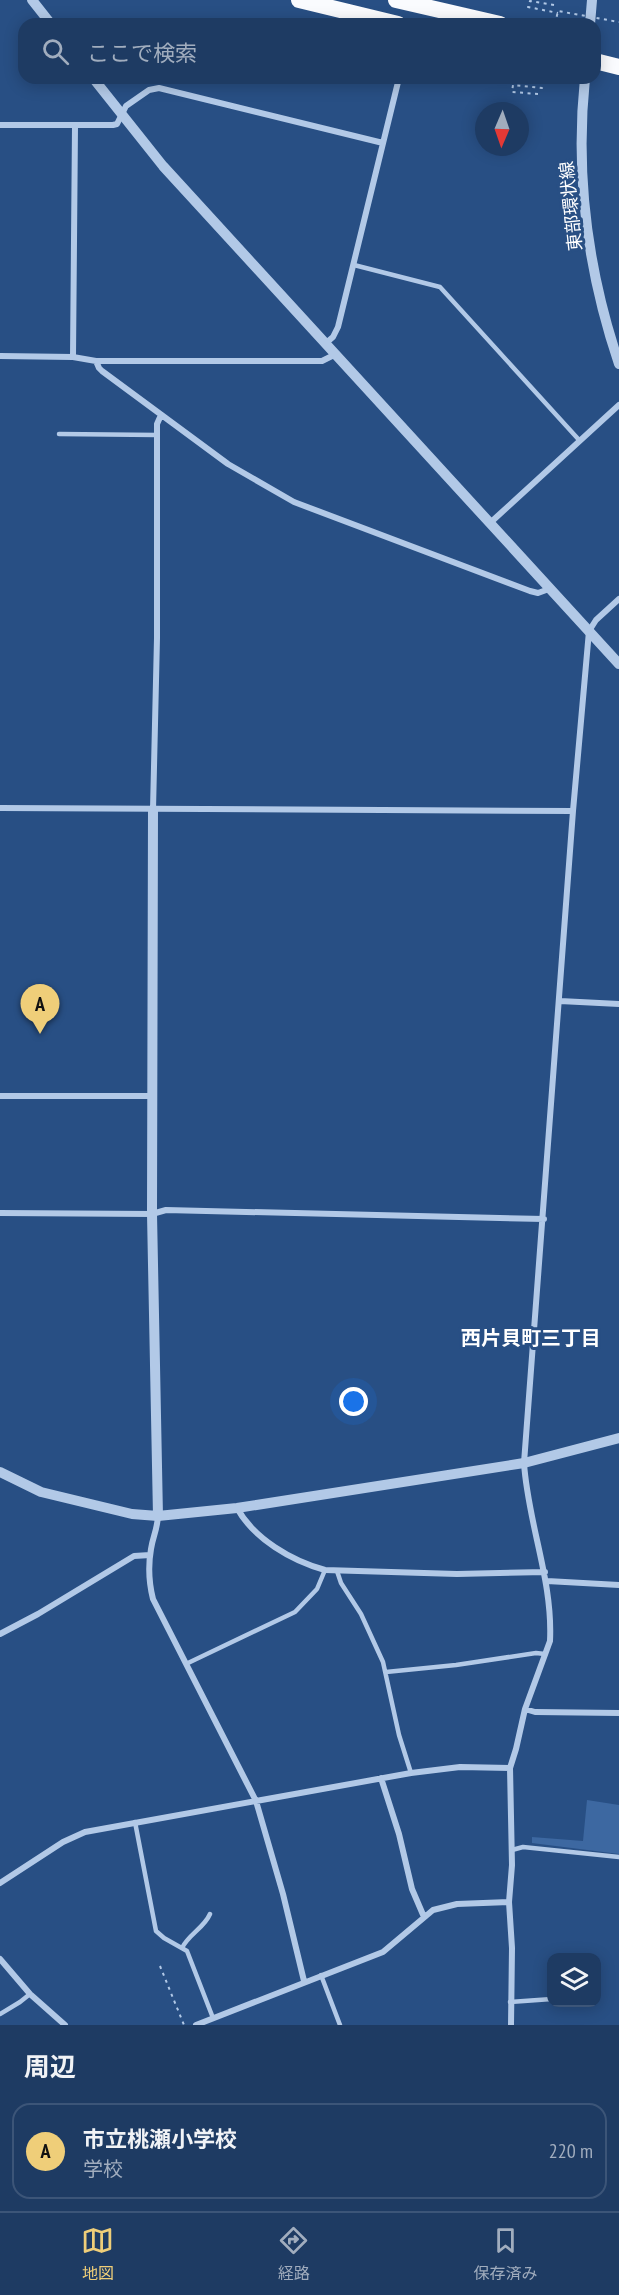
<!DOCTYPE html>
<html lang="ja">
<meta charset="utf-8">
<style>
:root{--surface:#1e3b63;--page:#264269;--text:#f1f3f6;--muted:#a1adbe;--line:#3c5578;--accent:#efce79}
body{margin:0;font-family:"PT Sans Narrow","Noto Sans JP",sans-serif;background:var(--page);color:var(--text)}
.controls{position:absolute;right:18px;bottom:18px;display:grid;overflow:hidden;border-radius:12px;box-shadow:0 3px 15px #0003}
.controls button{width:54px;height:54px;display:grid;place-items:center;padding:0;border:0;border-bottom:2px solid var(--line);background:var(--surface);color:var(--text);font:30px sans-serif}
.compass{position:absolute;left:475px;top:102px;width:54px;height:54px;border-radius:50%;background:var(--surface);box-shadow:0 3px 15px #0003;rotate:182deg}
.you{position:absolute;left:354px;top:1402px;width:21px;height:21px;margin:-15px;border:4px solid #fff;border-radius:50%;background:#1a73e8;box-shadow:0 0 0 9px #1a73e833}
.badge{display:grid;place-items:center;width:39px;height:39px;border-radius:50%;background:var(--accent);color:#111;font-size:20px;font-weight:700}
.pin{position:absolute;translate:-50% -50px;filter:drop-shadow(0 2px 3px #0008)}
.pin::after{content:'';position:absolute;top:32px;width:21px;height:18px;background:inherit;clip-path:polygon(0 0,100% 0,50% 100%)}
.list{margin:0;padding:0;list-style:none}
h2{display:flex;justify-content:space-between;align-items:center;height:78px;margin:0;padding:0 24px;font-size:26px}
h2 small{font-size:20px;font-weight:400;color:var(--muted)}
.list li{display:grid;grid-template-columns:39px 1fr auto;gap:18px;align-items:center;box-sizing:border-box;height:96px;margin:0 12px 12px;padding:0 12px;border:2px solid var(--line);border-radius:18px}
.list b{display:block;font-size:22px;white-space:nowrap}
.list p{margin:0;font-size:20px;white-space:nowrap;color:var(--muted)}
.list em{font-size:20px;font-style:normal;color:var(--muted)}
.icon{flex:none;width:33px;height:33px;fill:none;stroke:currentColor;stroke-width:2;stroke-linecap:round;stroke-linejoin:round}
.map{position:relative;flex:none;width:619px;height:2025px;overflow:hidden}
.search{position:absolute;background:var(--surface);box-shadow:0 3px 15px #0003;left:18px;right:18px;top:18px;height:66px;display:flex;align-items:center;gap:15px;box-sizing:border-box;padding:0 21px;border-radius:18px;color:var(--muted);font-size:22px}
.sheet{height:186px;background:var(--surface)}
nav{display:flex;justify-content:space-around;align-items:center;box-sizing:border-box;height:84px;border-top:2px solid var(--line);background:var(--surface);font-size:16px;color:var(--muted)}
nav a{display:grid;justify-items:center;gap:3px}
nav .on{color:var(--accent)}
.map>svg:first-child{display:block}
.green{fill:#3d68a1}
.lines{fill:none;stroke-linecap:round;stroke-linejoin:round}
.path{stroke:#b2c9e7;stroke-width:2;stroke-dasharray:3 4.5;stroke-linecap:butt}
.service{stroke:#b2c9e7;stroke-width:4.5}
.minor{stroke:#b2c9e7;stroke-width:6}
.tertiary{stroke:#b2c9e7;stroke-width:10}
.trunk{stroke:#fafbfe;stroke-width:16}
.path-bridge{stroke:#b2c9e7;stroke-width:2;stroke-dasharray:3 4.5;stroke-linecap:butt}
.labels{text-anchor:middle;stroke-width:6;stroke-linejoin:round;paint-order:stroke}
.street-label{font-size:18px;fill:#fff;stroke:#284f84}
.neighbourhood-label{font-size:20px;font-weight:bold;fill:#fff;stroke:#284f84}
</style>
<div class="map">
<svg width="619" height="2025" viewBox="0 0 619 2025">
<rect width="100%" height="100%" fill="#284f84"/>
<path class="green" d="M587 1800 619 1805V1854L532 1843V1837L583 1841Z"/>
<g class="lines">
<path class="path" d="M554 5 530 1 528 7 558 13
M538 94 512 92 513 85 542 88 544 78
M160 1966 184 2025"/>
<path class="service" d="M354 265 440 287 580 441
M59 434 157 435
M337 1571 341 1583 361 1614 383 1662 399 1735 411 1773
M188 1663 295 1612 317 1589 325 1570
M386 1672 456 1665 536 1653 545 1654
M135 1822 156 1931 164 1938 187 1951 213 2018
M512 1850 523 1847 619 1857
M182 1948C189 1934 204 1928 210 1914
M321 1975 340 2025
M510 2002 552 1999
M0 2014 20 2002 30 1994"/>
<path class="minor" d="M0 125H113L117 124 126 106 149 90 159 88 383 143
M326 343 333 337 338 327 399 78
M0 356 73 357 96 361H322L336 354
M73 357 75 126
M96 361 99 368 102 371 228 464 294 502 530 591 538 593 549 589
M490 523 619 405
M0 808 573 811
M153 810 157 638V424L161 415
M560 1001 619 1004
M0 1096H152
M0 1213 152 1214 166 1210 544 1219
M237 1508C254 1539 292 1561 325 1570L457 1574 545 1572
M158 1516C157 1531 153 1536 151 1549 148 1566 149 1583 153 1599L256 1801 283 1894 304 1981
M547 1581 619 1585
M0 1634 38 1614 134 1556 150 1555
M525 1709 535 1712 619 1713
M381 1778 399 1834 412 1889 424 1917
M0 1883 63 1842 85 1832 411 1773 460 1767 510 1768
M0 1959 30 1994 65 2025
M196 2025 383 1952 433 1910 457 1904 509 1902
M511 2025 512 1948 509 1902 512 1865 510 1768 516 1749 525 1709 550 1641C553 1580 528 1524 524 1463L573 811 589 631 596 620 619 599"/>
<path class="tertiary" d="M32 0 51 24
M590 24 592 0
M93 78 163 166 619 664
M585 78C575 174 588 272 619 364
M153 810 152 1214 158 1516
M0 1472 41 1492 132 1514 158 1516 237 1508 524 1463 619 1438"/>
<path class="trunk" d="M299 0 398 24
M396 0 500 24
M595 61 619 67"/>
<path class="path-bridge" d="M555 24 558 11 619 22"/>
</g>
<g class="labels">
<g class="street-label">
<text transform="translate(571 206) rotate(-96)" y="6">東部環状線</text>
</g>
<g class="neighbourhood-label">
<text x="531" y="1345">西片貝町三丁目</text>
</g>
</g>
</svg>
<div class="controls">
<button><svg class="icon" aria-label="layers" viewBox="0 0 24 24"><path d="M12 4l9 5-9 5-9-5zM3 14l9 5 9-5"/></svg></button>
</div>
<svg class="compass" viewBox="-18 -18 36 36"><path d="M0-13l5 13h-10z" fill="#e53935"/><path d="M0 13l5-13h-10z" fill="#a1adbe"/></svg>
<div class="you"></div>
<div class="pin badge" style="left:40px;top:1034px">A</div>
<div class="search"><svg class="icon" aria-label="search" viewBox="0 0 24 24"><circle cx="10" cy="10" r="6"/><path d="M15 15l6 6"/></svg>ここで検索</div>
</div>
<section class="sheet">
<h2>周辺<small></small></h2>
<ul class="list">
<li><span class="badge">A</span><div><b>市立桃瀬小学校</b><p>学校</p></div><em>220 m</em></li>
</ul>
</section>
<nav>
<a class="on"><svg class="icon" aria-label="map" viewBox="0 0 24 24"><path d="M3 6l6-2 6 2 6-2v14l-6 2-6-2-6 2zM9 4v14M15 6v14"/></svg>地図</a>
<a><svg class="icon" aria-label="directions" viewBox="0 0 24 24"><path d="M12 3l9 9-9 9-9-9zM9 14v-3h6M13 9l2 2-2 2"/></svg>経路</a>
<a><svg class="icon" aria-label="saved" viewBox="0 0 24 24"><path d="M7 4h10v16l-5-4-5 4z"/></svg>保存済み</a>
</nav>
